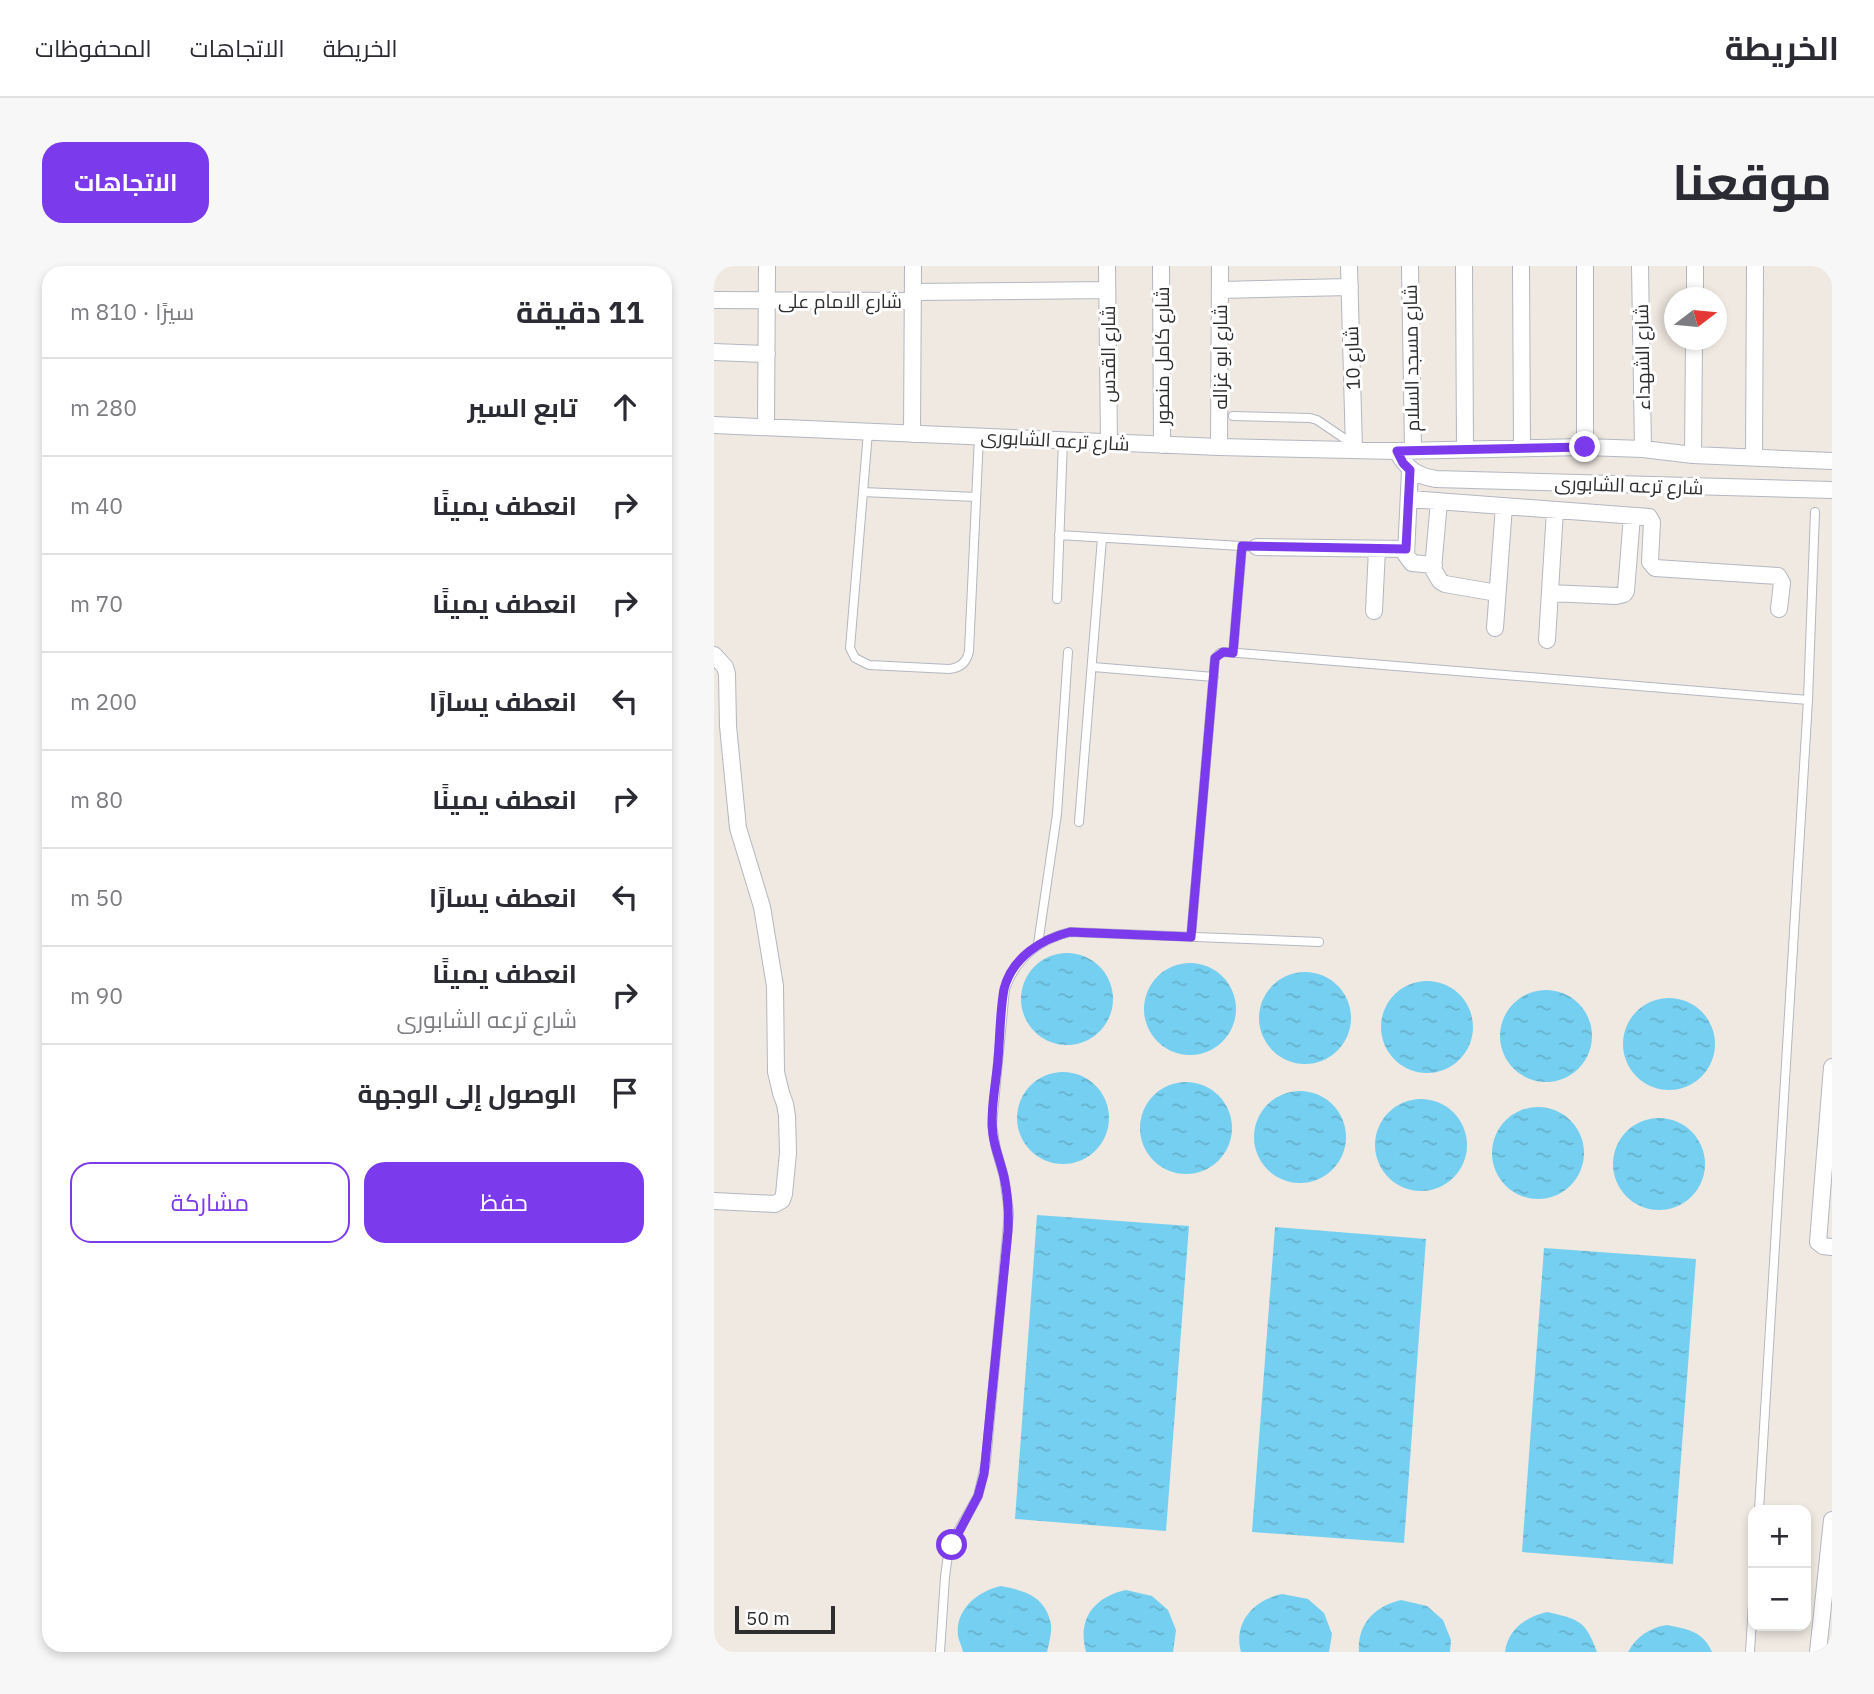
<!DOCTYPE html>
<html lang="ar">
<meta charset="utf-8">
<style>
:root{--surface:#fff;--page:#f7f7f7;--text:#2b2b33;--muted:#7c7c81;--line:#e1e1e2;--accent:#7c3aed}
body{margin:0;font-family:"IBM Plex Sans",Cairo,sans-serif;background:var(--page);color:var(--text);direction:rtl}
.controls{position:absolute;right:21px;bottom:21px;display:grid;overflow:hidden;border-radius:14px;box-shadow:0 4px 10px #0003}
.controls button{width:63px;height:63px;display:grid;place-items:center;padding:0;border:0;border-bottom:2px solid var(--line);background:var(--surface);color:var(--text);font:35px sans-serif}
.compass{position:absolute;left:950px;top:21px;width:63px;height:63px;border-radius:50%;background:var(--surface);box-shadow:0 4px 10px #0003;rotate:74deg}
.scale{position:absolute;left:21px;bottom:18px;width:100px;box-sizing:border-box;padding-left:7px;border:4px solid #2e2e2e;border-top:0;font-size:19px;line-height:24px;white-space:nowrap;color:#2e2e2e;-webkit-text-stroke:5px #fff;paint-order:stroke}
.stop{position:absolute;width:21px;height:21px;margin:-16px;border:5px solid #7c3aed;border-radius:50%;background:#fff}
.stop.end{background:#7c3aed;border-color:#fff;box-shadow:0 2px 7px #0008}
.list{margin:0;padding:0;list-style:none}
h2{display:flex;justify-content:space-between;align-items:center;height:91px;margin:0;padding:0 28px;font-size:30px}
h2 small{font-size:23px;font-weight:400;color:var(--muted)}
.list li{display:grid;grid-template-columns:46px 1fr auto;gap:21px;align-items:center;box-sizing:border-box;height:98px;padding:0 28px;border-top:2px solid var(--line)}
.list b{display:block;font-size:26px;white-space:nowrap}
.list p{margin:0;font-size:23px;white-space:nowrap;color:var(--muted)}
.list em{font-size:23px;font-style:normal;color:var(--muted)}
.actions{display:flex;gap:14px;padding:21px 28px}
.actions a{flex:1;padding:16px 0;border:2px solid var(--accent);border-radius:21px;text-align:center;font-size:24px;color:var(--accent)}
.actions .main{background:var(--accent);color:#fff}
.icon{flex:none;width:38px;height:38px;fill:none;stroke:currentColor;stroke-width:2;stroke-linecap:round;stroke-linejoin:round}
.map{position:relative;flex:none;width:1118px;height:1386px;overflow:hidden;direction:ltr;border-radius:21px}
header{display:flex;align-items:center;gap:42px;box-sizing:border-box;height:98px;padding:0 35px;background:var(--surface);border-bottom:2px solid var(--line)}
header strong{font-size:33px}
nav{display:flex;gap:38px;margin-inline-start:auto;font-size:24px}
.intro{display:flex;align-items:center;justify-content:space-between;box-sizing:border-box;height:168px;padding:0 42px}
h1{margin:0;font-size:49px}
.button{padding:18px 32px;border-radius:21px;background:var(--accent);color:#fff;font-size:24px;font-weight:700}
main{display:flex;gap:42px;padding:0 42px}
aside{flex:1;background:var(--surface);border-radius:21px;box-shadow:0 4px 10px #0003}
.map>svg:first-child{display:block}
.water{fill:url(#water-ripples)}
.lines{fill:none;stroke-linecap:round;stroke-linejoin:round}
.service-casing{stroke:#b4b7c1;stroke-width:10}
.minor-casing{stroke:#b4b7c1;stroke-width:18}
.service{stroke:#fff;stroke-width:8}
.minor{stroke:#fff;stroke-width:16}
.route{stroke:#7c3aed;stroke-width:9}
.labels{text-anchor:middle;stroke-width:6;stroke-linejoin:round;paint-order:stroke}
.street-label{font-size:19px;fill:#2e2e2e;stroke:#fff}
</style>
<header>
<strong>الخريطة</strong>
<nav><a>الخريطة</a><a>الاتجاهات</a><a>المحفوظات</a></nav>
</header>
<div class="intro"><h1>موقعنا</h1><a class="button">الاتجاهات</a></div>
<main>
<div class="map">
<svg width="1118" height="1386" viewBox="0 0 1118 1386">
<defs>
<pattern id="water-ripples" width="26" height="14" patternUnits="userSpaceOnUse" patternTransform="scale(1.75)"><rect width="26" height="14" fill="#75cff0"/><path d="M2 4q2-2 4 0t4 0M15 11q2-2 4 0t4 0" fill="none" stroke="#66b2ce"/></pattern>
</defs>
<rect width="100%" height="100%" fill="#efe9e1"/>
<path class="water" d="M307 733a46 46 0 1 1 92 0a46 46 0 1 1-92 0Z
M430 743a46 46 0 1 1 92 0a46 46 0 1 1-92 0Z
M545 752a46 46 0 1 1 92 0a46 46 0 1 1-92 0Z
M667 761a46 46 0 1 1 92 0a46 46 0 1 1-92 0Z
M786 770a46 46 0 1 1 92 0a46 46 0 1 1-92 0Z
M909 778a46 46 0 1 1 92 0a46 46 0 1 1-92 0Z
M303 852a46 46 0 1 1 92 0a46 46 0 1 1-92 0Z
M426 862a46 46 0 1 1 92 0a46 46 0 1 1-92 0Z
M540 871a46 46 0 1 1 92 0a46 46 0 1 1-92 0Z
M661 879a46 46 0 1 1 92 0a46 46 0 1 1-92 0Z
M778 887a46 46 0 1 1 92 0a46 46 0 1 1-92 0Z
M899 898a46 46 0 1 1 92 0a46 46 0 1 1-92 0Z
M323 949 475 960 452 1265 301 1253Z
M561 961 712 973 690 1277 538 1266Z
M830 982 982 993 959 1298 808 1286Z
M287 1320C312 1325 331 1330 337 1358 338 1366 335 1378 333 1386H249C248 1381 245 1375 244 1370 241 1343 264 1325 287 1320Z
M412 1324 438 1330 454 1344 462 1364 459 1386H372C363 1353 380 1331 412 1324Z
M568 1328 594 1333 610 1347 618 1368 615 1386H527C519 1356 540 1334 568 1328Z
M687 1334 713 1340 729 1354 737 1374 736 1386H645C643 1358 661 1340 687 1334Z
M833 1346C865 1353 872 1355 883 1386H791C794 1363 812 1351 833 1346Z
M953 1359C973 1363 989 1365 998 1386H914C923 1370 935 1362 953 1359Z"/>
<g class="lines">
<defs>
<path id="service" d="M519 150 596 152 603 154 640 179
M154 166 136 382 141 392 155 399 235 403C246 402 253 396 255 385L265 171
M149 226 262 231
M345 269 543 281
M343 333 349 175
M519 387 528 280
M379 401 500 411
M365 556 388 272
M477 671 501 392 506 387 512 386 1094 434
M324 678 343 548 354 386
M1045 1244 1094 434 1101 246
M226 1386 231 1311 234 1289 242 1269 264 1230 272 1196 295 947 290 911 282 883 278 859 291 723C302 692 324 674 356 666L605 676
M1036 1386 1039 1337"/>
<path id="minor" d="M393 0 395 177
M447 0 448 179
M635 0 640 184
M696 0 699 184
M750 0 751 183
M807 0 808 182
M926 0 929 183
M506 24 636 21
M199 26 393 24
M981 32V0
M0 34 199 35
M0 86 53 88
M0 159 505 181 683 185 871 181 929 183 979 189 1118 195
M52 161 53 0
M198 168 199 0
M505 181 506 0
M871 181V0
M683 185C692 202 702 210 722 213L1118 224
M979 189 980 74
M1040 191 1041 0
M696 204 692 289 698 297 720 299
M696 233 935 251 938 256 936 296 941 302 1064 310 1068 317 1065 343
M725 235 719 303 726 315 731 318 783 327
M543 281 692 283
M836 327 902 330 910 328 912 325 918 250
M660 345 663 283
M781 362 790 240
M833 374 841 244
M0 389 11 401 13 408 14 460 24 562 48 641 61 720 62 806 67 827 71 838 73 850 74 887 70 928 68 934 61 938 0 935
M1118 801 1104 976 1109 980 1118 981
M1104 1386 1118 1254"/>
</defs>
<use href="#service" class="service-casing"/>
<use href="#minor" class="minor-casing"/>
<use href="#service" class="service"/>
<use href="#minor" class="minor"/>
</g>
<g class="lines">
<path class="route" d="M238 1279 264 1230 270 1208 294 965C295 946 294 929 290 911 287 897 281 883 279 869 276 844 282 818 284 794 286 771 286 745 290 723 298 692 327 673 356 666L477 671 501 392 509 386 519 387 528 280 692 283 696 204 689 197 683 185 871 181"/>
</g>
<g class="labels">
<g class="street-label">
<text x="126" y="42">شارع الامام على</text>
<text transform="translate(394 88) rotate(-90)" y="7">شارع القدس</text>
<text transform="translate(448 90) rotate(-90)" y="7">شارع كامل منصور</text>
<text transform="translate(506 91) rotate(-90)" y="7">شارع ابو غزاله</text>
<text transform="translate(928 91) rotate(-91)" y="7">شارع الشهداء</text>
<text transform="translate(638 92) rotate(-92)" y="7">شارع 10</text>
<text transform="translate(697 92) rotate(-91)" y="7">شارع مسجد السلام</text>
<text transform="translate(341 174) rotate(3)" y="7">شارع ترعه الشابورى</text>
<text transform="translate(915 219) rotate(2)" y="7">شارع ترعه الشابورى</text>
</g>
</g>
</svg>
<div class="controls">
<button>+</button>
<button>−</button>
</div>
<svg class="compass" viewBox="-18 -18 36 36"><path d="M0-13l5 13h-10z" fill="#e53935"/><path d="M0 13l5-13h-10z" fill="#7c7c81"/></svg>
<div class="scale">50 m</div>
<div class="stop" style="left:238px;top:1279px"></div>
<div class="stop end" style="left:871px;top:181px"></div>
</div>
<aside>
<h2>11 دقيقة<small>سيرًا · 810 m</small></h2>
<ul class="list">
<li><svg class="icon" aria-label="ahead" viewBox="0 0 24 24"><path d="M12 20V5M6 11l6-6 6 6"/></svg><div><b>تابع السير</b></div><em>280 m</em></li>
<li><svg class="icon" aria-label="right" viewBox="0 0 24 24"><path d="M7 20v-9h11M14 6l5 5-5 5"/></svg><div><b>انعطف يمينًا</b></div><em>40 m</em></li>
<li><svg class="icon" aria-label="right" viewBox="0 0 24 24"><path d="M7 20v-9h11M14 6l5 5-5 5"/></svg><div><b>انعطف يمينًا</b></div><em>70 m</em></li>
<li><svg class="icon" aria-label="left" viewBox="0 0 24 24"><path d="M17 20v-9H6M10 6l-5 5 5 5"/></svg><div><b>انعطف يسارًا</b></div><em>200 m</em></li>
<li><svg class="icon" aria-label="right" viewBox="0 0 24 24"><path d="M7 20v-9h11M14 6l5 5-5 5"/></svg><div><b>انعطف يمينًا</b></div><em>80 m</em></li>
<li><svg class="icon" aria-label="left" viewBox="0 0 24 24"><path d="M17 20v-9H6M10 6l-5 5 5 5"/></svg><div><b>انعطف يسارًا</b></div><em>50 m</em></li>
<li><svg class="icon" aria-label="right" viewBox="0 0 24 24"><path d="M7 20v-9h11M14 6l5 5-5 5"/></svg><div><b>انعطف يمينًا</b><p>شارع ترعه الشابورى</p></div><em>90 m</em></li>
<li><svg class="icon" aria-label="arrive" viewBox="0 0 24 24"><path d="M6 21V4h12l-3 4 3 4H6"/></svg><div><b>الوصول إلى الوجهة</b></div></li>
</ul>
<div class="actions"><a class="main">حفظ</a><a>مشاركة</a></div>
</aside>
</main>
